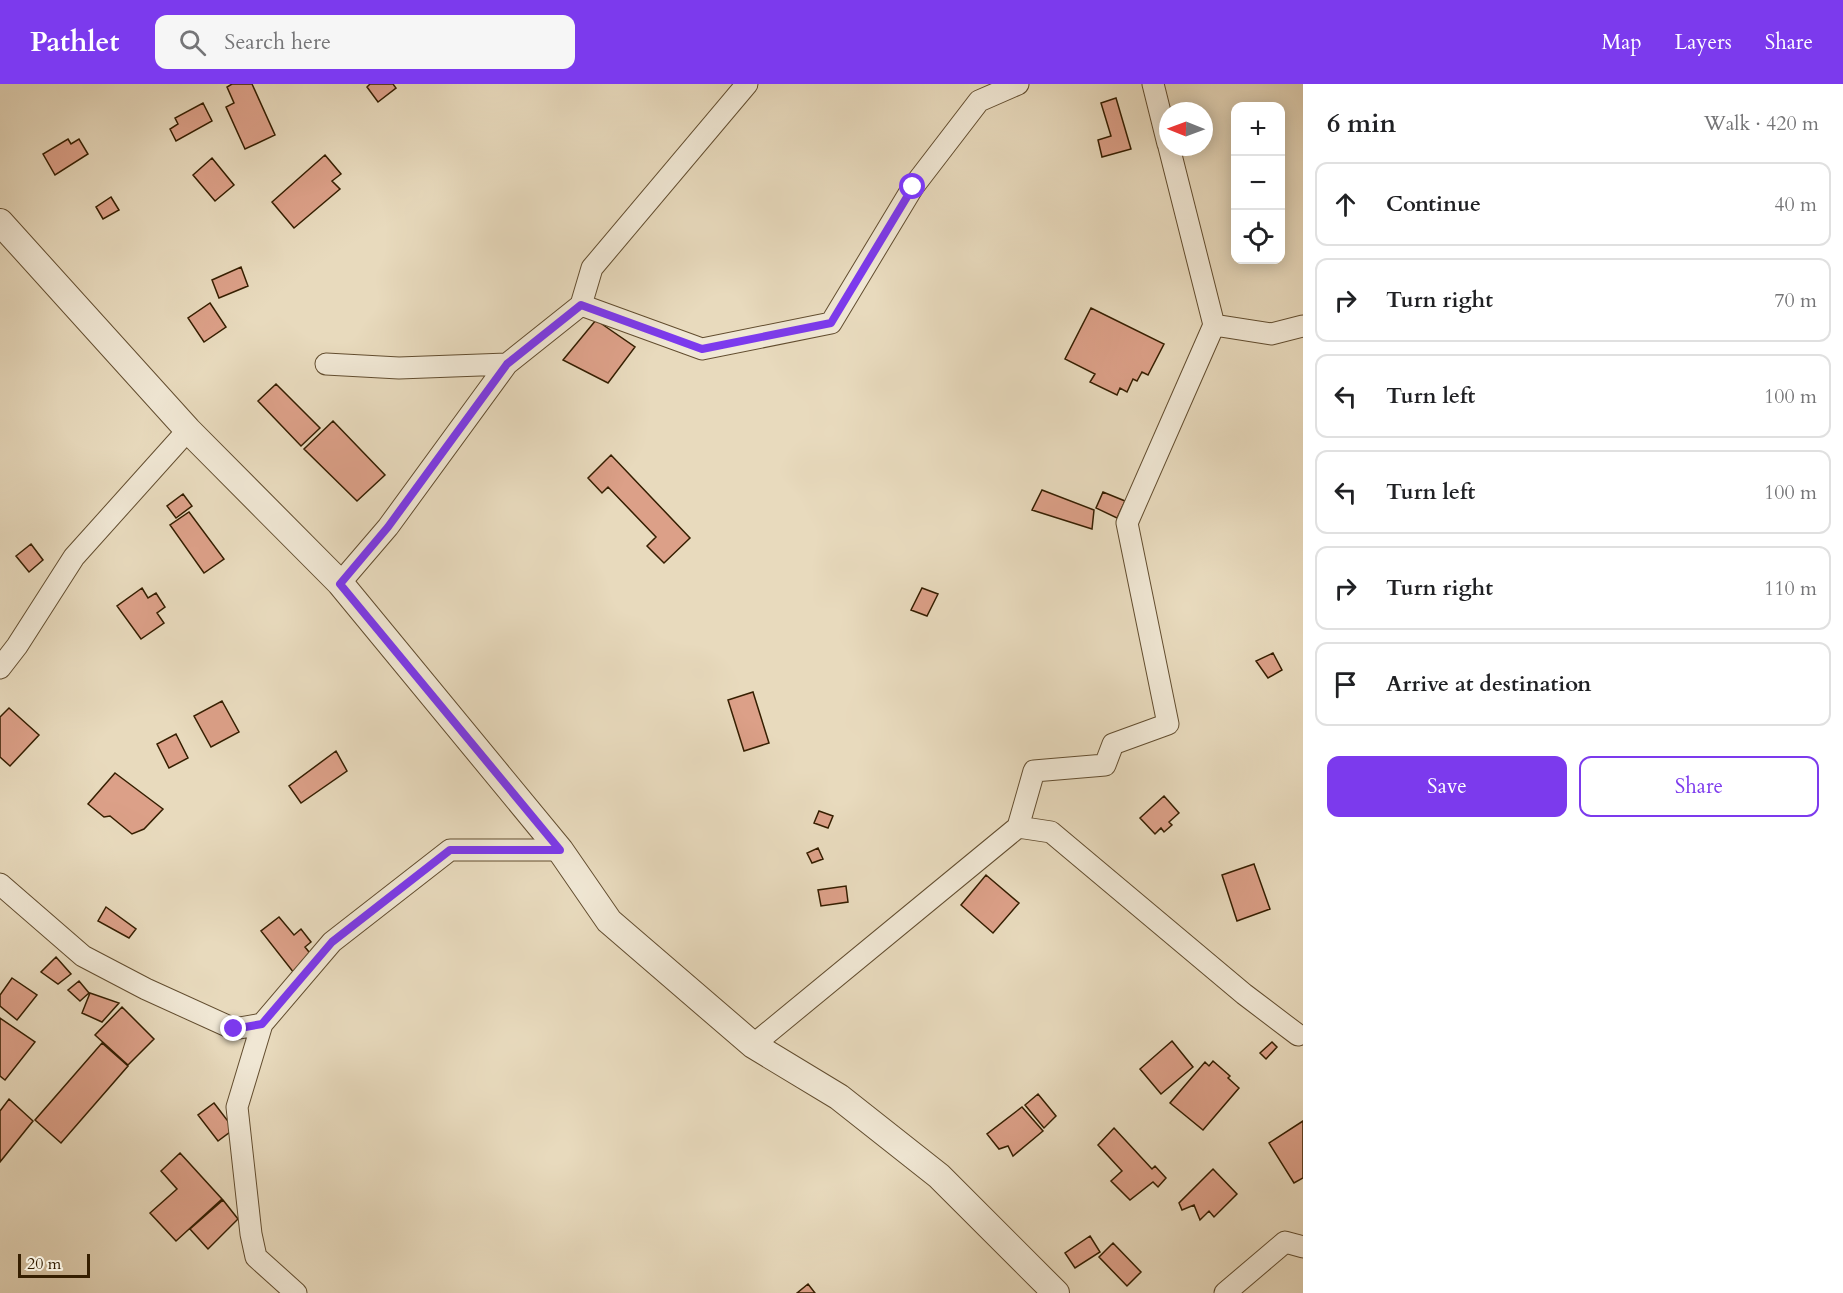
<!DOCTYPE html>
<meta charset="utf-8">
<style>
:root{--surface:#fff;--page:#f6f6f6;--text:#202124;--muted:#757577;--line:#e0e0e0;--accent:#7c3aed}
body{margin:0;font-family:Cardo,serif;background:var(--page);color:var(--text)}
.controls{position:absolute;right:18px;top:18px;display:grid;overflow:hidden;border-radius:12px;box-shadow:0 3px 15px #0003}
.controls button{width:54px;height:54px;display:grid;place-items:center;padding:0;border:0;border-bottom:2px solid var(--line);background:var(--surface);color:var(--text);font:30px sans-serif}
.compass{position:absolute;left:1159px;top:18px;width:54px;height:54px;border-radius:50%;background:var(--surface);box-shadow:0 3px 15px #0003;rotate:271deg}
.scale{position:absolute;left:18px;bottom:15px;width:72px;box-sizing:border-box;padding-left:6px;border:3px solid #351e00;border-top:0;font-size:16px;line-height:21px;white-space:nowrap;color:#351e00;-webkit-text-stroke:4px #f0e7d4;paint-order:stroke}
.stop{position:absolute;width:18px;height:18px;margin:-14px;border:4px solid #7c3aed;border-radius:50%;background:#fff}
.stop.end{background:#7c3aed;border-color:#fff;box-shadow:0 2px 6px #0008}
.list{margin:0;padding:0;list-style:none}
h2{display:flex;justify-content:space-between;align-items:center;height:78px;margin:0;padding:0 24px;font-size:26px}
h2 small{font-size:20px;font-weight:400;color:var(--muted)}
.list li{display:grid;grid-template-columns:39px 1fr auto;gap:18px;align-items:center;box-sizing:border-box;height:84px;margin:0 12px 12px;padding:0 12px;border:2px solid var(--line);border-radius:12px}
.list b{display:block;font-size:22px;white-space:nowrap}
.list em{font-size:20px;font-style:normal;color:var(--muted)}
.actions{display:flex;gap:12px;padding:18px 24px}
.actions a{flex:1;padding:14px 0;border:2px solid var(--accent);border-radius:12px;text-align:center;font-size:21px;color:var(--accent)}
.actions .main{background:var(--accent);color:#fff}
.icon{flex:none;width:33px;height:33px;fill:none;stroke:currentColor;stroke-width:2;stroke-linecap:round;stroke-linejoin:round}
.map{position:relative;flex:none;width:1303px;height:1209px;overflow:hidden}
header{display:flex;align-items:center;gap:36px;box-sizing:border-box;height:84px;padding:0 30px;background:var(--accent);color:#fff}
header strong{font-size:28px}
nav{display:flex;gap:33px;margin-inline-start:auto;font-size:21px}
.search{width:420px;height:54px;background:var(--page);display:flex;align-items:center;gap:15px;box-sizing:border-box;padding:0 21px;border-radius:12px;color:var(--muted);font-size:22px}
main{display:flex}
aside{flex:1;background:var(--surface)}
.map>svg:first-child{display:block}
.building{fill:#dca088;stroke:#351e00;stroke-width:1.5}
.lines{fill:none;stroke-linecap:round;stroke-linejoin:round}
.minor-casing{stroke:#624d2f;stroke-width:23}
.tertiary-casing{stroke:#624d2f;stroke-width:28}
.minor{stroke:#f0e7d4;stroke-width:21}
.tertiary{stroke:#f0e7d4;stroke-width:26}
.route{stroke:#7c3aed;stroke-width:8}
</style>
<header>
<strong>Pathlet</strong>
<div class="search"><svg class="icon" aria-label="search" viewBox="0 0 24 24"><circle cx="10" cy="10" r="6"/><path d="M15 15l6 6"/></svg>Search here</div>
<nav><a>Map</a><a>Layers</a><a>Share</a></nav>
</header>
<main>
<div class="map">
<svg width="1303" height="1209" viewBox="0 0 1303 1209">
<rect width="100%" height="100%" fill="#e8dabd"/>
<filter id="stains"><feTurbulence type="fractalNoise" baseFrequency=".00333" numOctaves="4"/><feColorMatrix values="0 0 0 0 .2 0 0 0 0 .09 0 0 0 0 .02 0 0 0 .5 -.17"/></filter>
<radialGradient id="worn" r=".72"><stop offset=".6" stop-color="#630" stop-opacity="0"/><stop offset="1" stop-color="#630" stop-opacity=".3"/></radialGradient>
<path class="building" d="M232 0H252L275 51 245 65 226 23 234 19 227 3Z
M370 0H393L396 4 378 18 367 3Z
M1116 14 1131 65 1102 73 1098 56 1111 52 1101 19Z
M203 19 212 37 176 57 170 45 178 40 175 34Z
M68 55 71 60 79 55 88 70 55 91 43 70Z
M325 71 341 90 332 97 340 105 294 144 272 118Z
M212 74 234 101 215 117 193 91Z
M111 113 119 126 103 135 96 123Z
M241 183 248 202 219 214 212 196Z
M210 219 226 243 204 258 188 234Z
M1091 224 1164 260 1148 291 1142 288 1137 297 1133 295 1127 308 1120 304 1117 311 1090 298 1095 290 1065 275Z
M596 236 635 263 608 299 563 276Z
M276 300 320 344 301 362 258 317Z
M333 337 385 391 357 417 304 365Z
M611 371 690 454 664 479 647 462 656 453 608 403 602 409 588 394Z
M1042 406 1094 426 1092 445 1032 426Z
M1103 408 1125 417 1117 434 1096 424Z
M183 410 192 422 176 434 167 422Z
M189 428 224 475 204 489 170 441Z
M31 460 43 476 29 488 16 472Z
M142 504 148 514 156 509 165 523 157 529 164 539 141 555 117 522Z
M922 504 938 510 927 532 911 526Z
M1273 569 1282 586 1268 594 1256 577Z
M753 608 769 659 744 667 728 616Z
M222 617 239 648 211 663 194 632Z
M9 624 39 651 10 682 0 673V633Z
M176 650 188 674 169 684 157 660Z
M336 667 347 687 301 719 289 702Z
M115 689 163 725 144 745 132 750 110 732 104 733 88 720Z
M1164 712 1179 729 1169 738 1172 741 1164 748 1161 744 1155 750 1140 734Z
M819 727 833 732 828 744 814 739Z
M818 764 823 775 812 779 807 769Z
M1254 780 1270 825 1237 837 1222 791Z
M986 791 1019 819 993 849 961 821Z
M846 802 848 818 821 822 818 806Z
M106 823 136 845 129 854 98 837Z
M279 833 294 851 301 845 311 858 305 863 313 873 294 889 261 847Z
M56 873 71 890 58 900 41 888Z
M12 894 37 911 17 936 0 922V911Z
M79 897 89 909 80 917 68 906Z
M90 909 119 919 102 938 82 929Z
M122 923 154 955 128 981 95 951Z
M0 934 35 958 5 996 0 992Z
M1172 957 1193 983 1161 1010 1140 985Z
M1272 958 1277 963 1266 975 1260 969Z
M102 959 128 982 61 1059 35 1036Z
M1213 977 1230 992 1228 994 1239 1004 1203 1046 1170 1019 1205 978 1209 982Z
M1038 1010 1056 1032 1044 1044 1025 1021Z
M9 1015 33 1037 0 1078V1027Z
M214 1019 234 1045 218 1057 198 1031Z
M1022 1023 1043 1047 1013 1072 1008 1062 999 1065 987 1050Z
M1303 1037V1094L1294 1099 1269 1059Z
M1114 1044 1152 1085 1155 1082 1166 1094 1158 1103 1153 1098 1130 1116 1111 1097 1122 1087 1098 1061Z
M180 1069 222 1115 176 1157 150 1129 177 1105 161 1087Z
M1213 1085 1237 1110 1214 1133 1209 1127 1200 1136 1194 1121 1182 1126 1179 1119Z
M223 1116 238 1135 208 1165 190 1145Z
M1090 1152 1100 1168 1075 1184 1065 1169Z
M1113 1159 1141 1188 1127 1202 1099 1173Z
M808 1200 815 1209H797Z"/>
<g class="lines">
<defs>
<path id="minor" d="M1153 0 1168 60
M1169 63 1214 241 1271 250 1303 242
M581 221 592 184 747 0
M326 280 399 284 507 280 581 221 702 265 831 239 913 103 979 17 1018 0
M340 499 388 443 507 280
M0 584 17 562 74 473 188 346
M1018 743 1051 748 1244 910 1298 951
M0 800 83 872 146 905 234 945 262 940
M753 961 1018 743 1034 687 1105 681 1113 660 1168 640 1127 439 1214 241
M296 1209 256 1173 251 1150 237 1023 262 940 332 858 450 766H560
M1225 1209 1285 1158 1303 1163"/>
<path id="tertiary" d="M0 138 188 346 340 499 560 766 609 837 753 961 839 1013 939 1092 1056 1209"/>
</defs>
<use href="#minor" class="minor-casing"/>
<use href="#tertiary" class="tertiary-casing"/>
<use href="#minor" class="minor"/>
<use href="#tertiary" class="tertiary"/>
</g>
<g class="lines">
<path class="route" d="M234 945 262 940 332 858 450 766H560L340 500 388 443 507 280 581 221 702 265 831 239 913 103"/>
</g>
<rect width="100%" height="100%" filter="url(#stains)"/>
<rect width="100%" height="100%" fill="url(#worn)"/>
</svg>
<div class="controls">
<button>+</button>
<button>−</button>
<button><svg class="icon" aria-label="locate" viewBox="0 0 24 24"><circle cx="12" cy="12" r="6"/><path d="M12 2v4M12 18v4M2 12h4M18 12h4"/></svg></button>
</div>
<svg class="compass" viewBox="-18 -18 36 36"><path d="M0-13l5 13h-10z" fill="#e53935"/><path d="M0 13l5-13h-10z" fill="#757577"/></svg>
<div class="scale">20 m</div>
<div class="stop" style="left:913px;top:103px"></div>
<div class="stop end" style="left:234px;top:945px"></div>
</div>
<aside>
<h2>6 min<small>Walk · 420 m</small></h2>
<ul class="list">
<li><svg class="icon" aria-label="ahead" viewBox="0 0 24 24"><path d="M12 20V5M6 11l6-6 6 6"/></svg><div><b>Continue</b></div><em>40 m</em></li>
<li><svg class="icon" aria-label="right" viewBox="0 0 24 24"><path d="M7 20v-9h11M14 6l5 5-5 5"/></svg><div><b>Turn right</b></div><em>70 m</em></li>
<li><svg class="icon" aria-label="left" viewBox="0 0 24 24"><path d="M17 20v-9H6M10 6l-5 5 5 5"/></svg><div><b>Turn left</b></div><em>100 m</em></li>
<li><svg class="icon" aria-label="left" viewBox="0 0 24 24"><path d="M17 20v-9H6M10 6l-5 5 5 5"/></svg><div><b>Turn left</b></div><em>100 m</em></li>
<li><svg class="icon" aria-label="right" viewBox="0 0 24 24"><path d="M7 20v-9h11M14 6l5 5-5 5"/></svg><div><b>Turn right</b></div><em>110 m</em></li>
<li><svg class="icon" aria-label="arrive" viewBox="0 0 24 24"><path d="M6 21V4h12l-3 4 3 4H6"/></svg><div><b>Arrive at destination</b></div></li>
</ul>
<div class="actions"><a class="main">Save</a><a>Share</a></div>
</aside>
</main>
